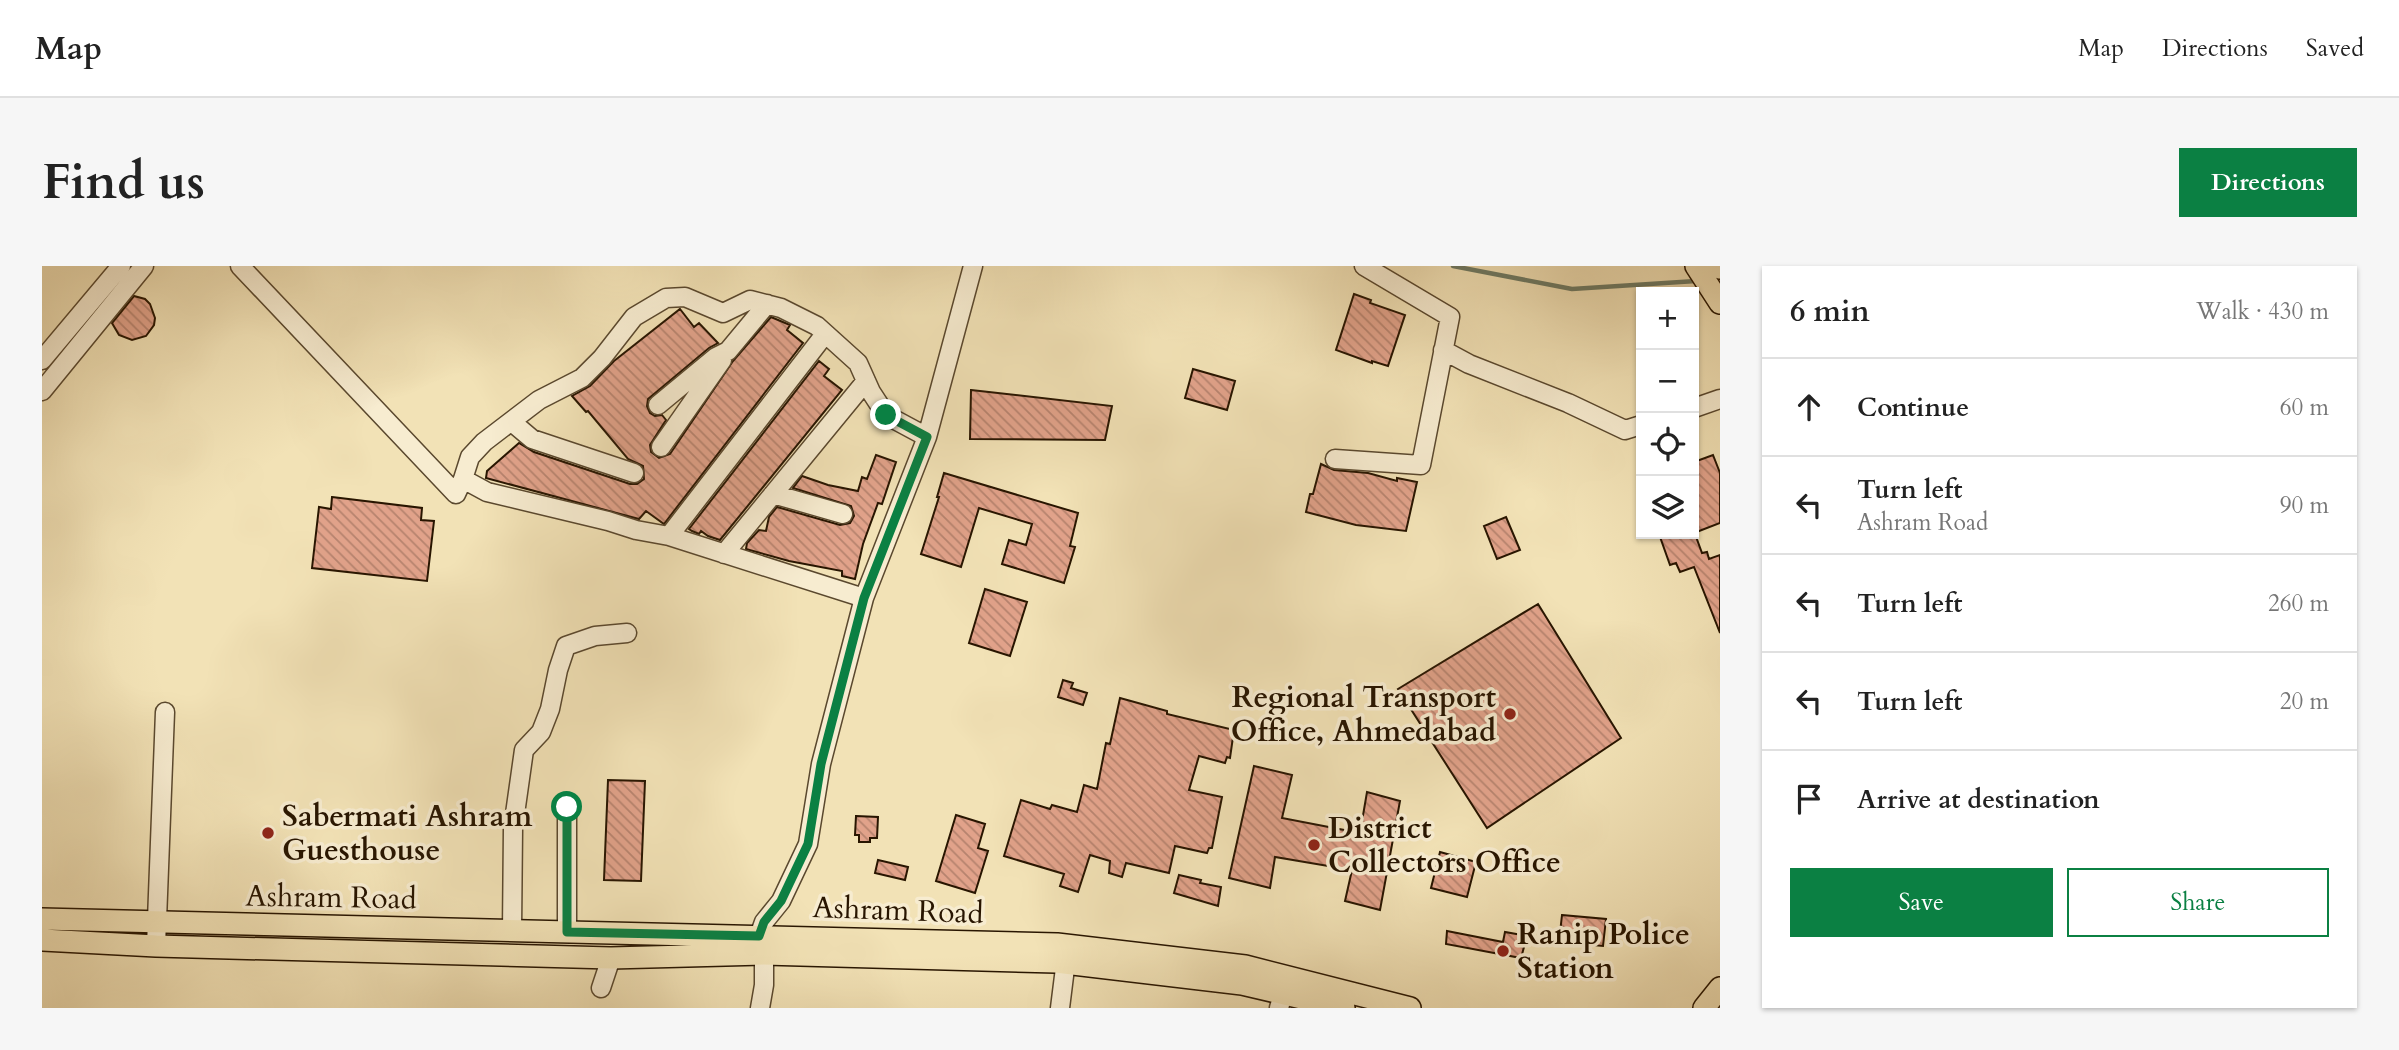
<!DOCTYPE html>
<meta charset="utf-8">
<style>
:root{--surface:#fff;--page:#f6f6f6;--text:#222;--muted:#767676;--line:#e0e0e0;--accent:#0b8043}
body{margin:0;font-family:Cardo,serif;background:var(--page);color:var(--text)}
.controls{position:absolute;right:21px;top:21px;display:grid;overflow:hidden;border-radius:0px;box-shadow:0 2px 5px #0004}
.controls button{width:63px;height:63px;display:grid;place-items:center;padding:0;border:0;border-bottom:2px solid var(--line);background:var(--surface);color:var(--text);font:35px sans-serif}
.stop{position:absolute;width:21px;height:21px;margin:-16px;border:5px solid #0b8043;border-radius:50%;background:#fff}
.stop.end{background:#0b8043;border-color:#fff;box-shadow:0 2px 7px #0008}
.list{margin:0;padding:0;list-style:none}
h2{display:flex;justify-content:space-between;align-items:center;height:91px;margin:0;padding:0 28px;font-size:30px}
h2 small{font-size:23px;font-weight:400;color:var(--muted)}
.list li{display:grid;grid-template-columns:46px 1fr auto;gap:21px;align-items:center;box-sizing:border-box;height:98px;padding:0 28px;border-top:2px solid var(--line)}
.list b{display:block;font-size:26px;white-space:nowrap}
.list p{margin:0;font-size:23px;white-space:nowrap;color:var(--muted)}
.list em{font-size:23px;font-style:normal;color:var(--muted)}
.actions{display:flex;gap:14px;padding:21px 28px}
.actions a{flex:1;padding:16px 0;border:2px solid var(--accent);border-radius:0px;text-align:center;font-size:24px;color:var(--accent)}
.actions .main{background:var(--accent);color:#fff}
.icon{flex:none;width:38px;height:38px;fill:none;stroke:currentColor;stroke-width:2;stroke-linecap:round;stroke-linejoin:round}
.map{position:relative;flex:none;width:1678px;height:742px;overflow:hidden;border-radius:0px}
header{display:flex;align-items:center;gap:42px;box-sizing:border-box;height:98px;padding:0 35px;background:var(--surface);border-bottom:2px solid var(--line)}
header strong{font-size:33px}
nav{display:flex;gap:38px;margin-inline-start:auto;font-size:24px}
.intro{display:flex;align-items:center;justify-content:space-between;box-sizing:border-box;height:168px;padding:0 42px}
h1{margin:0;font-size:49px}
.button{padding:18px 32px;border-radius:0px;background:var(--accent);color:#fff;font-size:24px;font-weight:700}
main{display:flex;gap:42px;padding:0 42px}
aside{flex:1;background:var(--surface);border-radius:0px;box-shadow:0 2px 5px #0004}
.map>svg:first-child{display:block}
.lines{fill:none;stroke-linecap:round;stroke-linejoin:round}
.stream{stroke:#6e7b65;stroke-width:4.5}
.building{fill:url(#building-back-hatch);stroke:#281500;stroke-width:2}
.minor-casing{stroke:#5a482e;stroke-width:21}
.major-casing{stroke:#281500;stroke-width:24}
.minor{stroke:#f7ecd0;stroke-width:18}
.major{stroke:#f2e2b6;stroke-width:21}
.route{stroke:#0b8043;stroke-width:9}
.poi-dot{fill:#8f2418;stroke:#f7ecd0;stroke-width:2.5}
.labels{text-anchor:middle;stroke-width:7;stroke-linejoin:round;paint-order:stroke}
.poi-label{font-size:30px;font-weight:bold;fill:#281500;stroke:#f7ecd0;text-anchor:start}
.street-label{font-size:30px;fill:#281500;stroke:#f7ecd0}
</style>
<header>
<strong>Map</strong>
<nav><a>Map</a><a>Directions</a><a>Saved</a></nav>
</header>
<div class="intro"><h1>Find us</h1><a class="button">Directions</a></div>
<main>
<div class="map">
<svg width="1678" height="742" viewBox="0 0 1678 742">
<defs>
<pattern id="building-back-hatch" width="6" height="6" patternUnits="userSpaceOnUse" patternTransform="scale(1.75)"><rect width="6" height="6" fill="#e1a28a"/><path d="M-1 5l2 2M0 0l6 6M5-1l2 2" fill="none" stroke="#b6836e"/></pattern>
</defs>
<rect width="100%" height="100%" fill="#f2e2b6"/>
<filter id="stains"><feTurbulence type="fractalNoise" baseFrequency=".00286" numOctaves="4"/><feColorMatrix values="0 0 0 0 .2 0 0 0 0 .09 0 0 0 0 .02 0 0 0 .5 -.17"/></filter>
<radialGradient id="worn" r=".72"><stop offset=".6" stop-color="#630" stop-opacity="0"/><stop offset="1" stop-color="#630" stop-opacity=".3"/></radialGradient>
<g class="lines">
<path class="stream" d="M1411 0 1530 23 1654 15"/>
</g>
<path class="building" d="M1312 28 1329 34 1328 37 1363 49 1346 100 1330 95V97L1294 84Z
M92 30 103 33 108 38 113 52 112 59 104 70 90 74 77 69 70 57Z
M638 43 652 61 657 57 676 77 667 82 606 133 605 140 608 147 613 150 620 149 624 154 608 179 609 186 617 192 628 188 691 95 729 51 748 59 745 64 761 77 622 258 604 245 597 253 444 212 445 205 477 177 492 186 588 218H595L602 213 601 200 586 193 546 145 544 146 530 130 548 120 572 95Z
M777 95 787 103 782 110 800 124 678 274 666 270 659 265 657 268 650 265 647 263Z
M1151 103 1193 115 1185 144 1143 132Z
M929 124 1070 140 1063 174 928 173Z
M834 189 854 196 840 238 836 237 821 278 813 313 800 310V305L747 295 704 283 705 277 717 264 724 265 727 251 735 241 798 259 808 257 812 250 809 240 751 222 760 210 786 219 816 225 820 211 825 213Z
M1671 189 1678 207V257L1652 267V196Z
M1279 198 1292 204 1326 207 1355 215V212L1375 216 1364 265 1314 259 1264 246 1268 228H1271Z
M902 207 1036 247 1028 280 1033 281 1022 317 960 298 967 274 984 279 990 258 937 242 919 301 879 288 897 231H895Z
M290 231 380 242 379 254 392 255 385 315 270 302 277 241 289 243Z
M1464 251 1478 284 1455 293 1442 260Z
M1617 268H1653L1660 287 1665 286 1667 293 1678 289V367L1652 301 1638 306 1634 297 1628 299Z
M943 323 985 336 968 390 927 377Z
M1496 338 1579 472 1445 562 1356 423Z
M1021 414 1031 417 1029 422 1045 427 1041 439 1016 431Z
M1078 432 1125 445V448L1192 464 1188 492 1185 491 1183 497 1157 490 1147 524 1180 531 1170 582H1167L1165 587 1133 580 1127 607 1084 597 1080 611 1067 607 1068 595 1048 589 1036 626 1018 620 1022 608 962 590 979 534 1008 543 1010 539 1035 546 1042 519 1055 523 1064 477 1068 478Z
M1212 500 1250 509 1240 552 1318 567 1325 526 1358 535 1338 644 1303 635 1310 604 1233 591 1228 622 1187 612Z
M566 514 603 515 599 615 562 614Z
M914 549 943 558 936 582 946 585 933 627 894 615Z
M814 550 836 551 835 572H828V576H817V569H813Z
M1398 586 1434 596 1425 631 1389 622Z
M836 594 866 601 863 614 833 607Z
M1137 609 1159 614 1158 617 1179 621 1176 640 1132 627Z
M1520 649 1564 653 1561 680 1517 676Z
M1405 665 1461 676 1463 666 1485 670 1479 692 1404 678Z"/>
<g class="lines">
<defs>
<path id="minor" d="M198 0 414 228 421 213
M1401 84 1427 98 1526 137 1583 164 1599 159
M0 94 79 0
M0 125 102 0
M616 139 674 91 686 85 725 38
M1652 142 1678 133
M470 156 490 173 592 207
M619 181 680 94
M1293 193 1379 199 1408 51 1322 0
M731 228 801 248
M627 270 783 68
M682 288 824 115
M822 332 627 270 594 264 566 255 445 226 421 213 428 191 442 176 497 134 540 112 560 92 592 51 624 32 643 31 681 47 708 34 739 42 775 60 816 97 829 126 844 149 885 171
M470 664 471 562 482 484 499 466 508 443 516 404 524 380 553 370 585 367
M525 666V541
M717 670 722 656 739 635 766 578 779 498 822 332 885 171 931 0
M114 680 123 446
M559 722 569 692
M718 742 722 719V688
M1018 742 1025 686
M1237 742 1241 728"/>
<path id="major" d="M1654 0 1678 37
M1677 0 1678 2
M0 653 1015 678 1203 700 1368 742
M0 674 114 680 569 692 722 688 1014 696 1200 718 1302 742
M1662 742 1678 722"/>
</defs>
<use href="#minor" class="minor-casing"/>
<use href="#major" class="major-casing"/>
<use href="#minor" class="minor"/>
<use href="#major" class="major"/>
</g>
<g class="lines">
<path class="route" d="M525 541V666L717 670 722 656 739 635 766 578 779 498 822 332 885 171 844 149"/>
</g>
<g class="poi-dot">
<circle cx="1468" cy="448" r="7"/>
<circle cx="226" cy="567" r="7"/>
<circle cx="1272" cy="579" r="7"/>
<circle cx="1461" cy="685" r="7"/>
</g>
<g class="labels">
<g class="poi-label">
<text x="1454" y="441" text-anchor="end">Regional Transport<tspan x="1454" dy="34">Office, Ahmedabad</tspan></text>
<text x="240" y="560">Sabermati Ashram<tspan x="240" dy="34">Guesthouse</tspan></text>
<text x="1286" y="572">District<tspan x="1286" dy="34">Collectors Office</tspan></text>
<text x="1475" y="678">Ranip Police<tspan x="1475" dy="34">Station</tspan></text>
</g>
<g class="street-label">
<text transform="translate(289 631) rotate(1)" y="10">Ashram Road</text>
<text transform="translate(856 644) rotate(2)" y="10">Ashram Road</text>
</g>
</g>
<rect width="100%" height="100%" filter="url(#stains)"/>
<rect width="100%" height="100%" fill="url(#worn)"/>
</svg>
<div class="controls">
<button>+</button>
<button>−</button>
<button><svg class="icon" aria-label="locate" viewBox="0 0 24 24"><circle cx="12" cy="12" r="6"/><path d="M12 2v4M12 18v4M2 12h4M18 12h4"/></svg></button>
<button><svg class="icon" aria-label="layers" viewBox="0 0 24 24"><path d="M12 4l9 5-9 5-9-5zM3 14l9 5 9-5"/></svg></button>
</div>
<div class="stop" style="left:525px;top:541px"></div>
<div class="stop end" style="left:844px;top:149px"></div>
</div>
<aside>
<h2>6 min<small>Walk · 430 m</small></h2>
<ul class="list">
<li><svg class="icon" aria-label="ahead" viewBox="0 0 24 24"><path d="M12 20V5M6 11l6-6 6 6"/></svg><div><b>Continue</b></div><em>60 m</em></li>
<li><svg class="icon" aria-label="left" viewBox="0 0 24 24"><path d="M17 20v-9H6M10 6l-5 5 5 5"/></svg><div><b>Turn left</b><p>Ashram Road</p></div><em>90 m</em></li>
<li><svg class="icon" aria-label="left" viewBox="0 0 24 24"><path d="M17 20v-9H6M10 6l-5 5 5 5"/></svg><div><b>Turn left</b></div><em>260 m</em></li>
<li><svg class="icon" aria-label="left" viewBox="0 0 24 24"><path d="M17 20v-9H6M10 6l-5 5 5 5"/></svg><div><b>Turn left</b></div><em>20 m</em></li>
<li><svg class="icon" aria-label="arrive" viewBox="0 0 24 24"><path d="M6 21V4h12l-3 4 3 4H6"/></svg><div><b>Arrive at destination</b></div></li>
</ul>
<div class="actions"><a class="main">Save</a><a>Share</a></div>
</aside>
</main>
